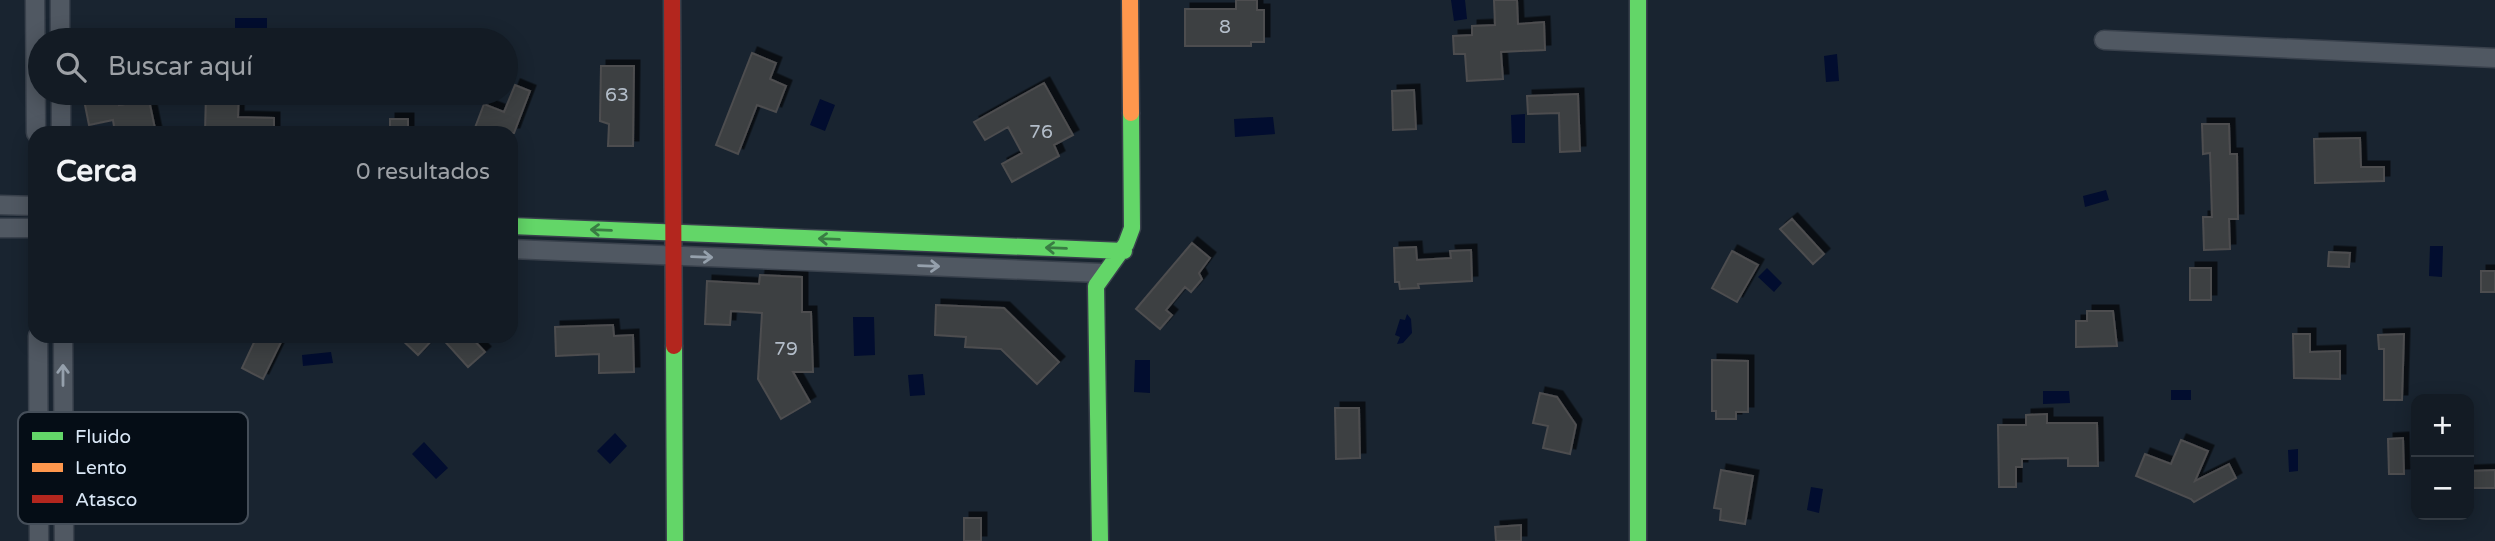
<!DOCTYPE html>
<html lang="es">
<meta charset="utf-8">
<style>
:root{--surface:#131b24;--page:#202831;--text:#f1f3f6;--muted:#9da1a6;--line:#323941}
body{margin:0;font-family:"Varela Round",sans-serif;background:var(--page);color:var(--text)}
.controls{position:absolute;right:21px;bottom:21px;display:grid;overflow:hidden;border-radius:14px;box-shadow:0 4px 18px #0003}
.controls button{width:63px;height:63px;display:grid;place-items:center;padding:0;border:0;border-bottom:2px solid var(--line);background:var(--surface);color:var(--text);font:35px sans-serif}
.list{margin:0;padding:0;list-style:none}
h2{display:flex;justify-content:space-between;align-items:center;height:91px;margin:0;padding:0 28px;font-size:30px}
h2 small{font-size:23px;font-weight:400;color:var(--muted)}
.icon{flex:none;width:38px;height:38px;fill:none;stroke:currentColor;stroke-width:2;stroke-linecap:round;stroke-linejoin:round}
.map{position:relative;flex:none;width:2495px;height:541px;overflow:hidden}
.search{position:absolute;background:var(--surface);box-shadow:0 4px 18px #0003;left:28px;top:28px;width:490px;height:77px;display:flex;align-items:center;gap:18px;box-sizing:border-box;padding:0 24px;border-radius:38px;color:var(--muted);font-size:26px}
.panel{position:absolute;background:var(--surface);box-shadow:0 4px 18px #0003;left:28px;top:126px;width:490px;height:217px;border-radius:21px}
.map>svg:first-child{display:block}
.water{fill:#020d2f}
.building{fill:#3e4042;stroke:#4d4d4f;stroke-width:2;filter:url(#shadow)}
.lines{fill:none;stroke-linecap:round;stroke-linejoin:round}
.street-casing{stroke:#39414c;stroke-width:21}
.fast-casing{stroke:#39414c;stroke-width:19}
.slow-casing{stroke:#39414c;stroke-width:19}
.jam-casing{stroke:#39414c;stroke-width:19}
.street{stroke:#505862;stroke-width:18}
.fast{stroke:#63d668;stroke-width:16}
.slow{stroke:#ff974d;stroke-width:16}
.jam{stroke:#b3261e;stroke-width:16}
.oneway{stroke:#397c43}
.oneway2{stroke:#95a0ac}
.labels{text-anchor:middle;stroke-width:6;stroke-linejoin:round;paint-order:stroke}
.number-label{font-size:19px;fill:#b3bdc9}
.key{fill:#050d16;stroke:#454e59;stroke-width:2}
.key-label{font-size:19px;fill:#dae7f6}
</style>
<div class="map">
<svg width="2495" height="541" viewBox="0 0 2495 541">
<defs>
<filter id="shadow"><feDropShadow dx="5.5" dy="-5.5" stdDeviation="0" flood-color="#0009"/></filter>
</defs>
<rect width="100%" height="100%" fill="#192430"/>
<path class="water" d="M1451 0H1465L1467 19 1454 21Z
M235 18H267V34H235Z
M1837 54 1839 81 1826 82 1824 56Z
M820 99 835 105 825 131 810 125Z
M1525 114V143H1512L1511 115Z
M1273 117 1275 134 1235 137 1234 119Z
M2106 190 2109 200 2085 207 2083 196Z
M2430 246H2443L2442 277 2429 276Z
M1767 268 1782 283 1774 292 1758 277Z
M1407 314 1411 319 1412 333 1403 343 1397 344 1400 337 1395 335 1400 319 1405 320Z
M853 317H874L875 355 854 356Z
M331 352 333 363 303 366 302 355Z
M1135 360H1150V393L1134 392Z
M923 374 925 395 910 396 908 375Z
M2171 390H2191V400H2171Z
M2069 391 2070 403 2043 404V391Z
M615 433 627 446 610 464 597 451Z
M424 442 448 468 436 479 412 454Z
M2298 449V471L2289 472 2288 450Z
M1811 487 1823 489 1819 513 1807 510Z"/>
<path class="building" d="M1236 0H1257V10H1264V42H1251V46H1185V9H1236Z
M1494 0H1517L1518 24 1544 22 1545 50 1501 52 1503 79 1467 81 1465 54H1454L1453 36 1472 35V26L1495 25Z
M752 53 776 63 770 79 786 86 776 112 757 105 738 154 716 145Z
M601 66H634L633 146H608L609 124 600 121Z
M1044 83 1073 135 1054 145 1059 156 1012 182 1002 164 1022 153 1008 127 985 140 974 122Z
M515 85 530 91 514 133H473L484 104 504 112Z
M1414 90 1416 129 1393 130 1392 91Z
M96 93H117L119 105 149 100 156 133H115L113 120 89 125 83 95Z
M206 93H239L238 117 274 118V133H205Z
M1578 94 1580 151 1560 152 1559 113 1528 114 1527 96Z
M390 119H408V133H390Z
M2202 124H2229L2230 154H2237L2238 219H2229L2230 249 2204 250 2203 217H2212L2210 153 2203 154Z
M2360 138 2361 167H2384V181L2315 183 2314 139Z
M1792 219 1824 254 1813 264 1780 229Z
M1192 243 1210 258 1199 273 1202 279 1191 292 1185 287 1166 310 1172 315 1160 329 1136 309Z
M1416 247 1417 260 1451 258 1450 251 1471 250 1472 281 1418 284 1419 288 1400 289 1399 282H1395L1394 248Z
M1732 251 1758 265 1737 302 1712 288Z
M2329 252 2350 253 2349 267 2328 266Z
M2190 268H2211V300H2190Z
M2481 271H2495V292H2481Z
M760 275 802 277V312H811L813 372H793L810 402 781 419 758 379 762 313 731 311 730 325 705 324 707 281 759 284Z
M936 305 1004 308 1059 362 1037 384 1001 349 965 347 966 337 935 335Z
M2087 311H2113L2117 346 2076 347V321H2087Z
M613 325 614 336 633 335 634 372 599 373V354L556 356 555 327Z
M2293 334H2310V352L2340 351V379L2294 378Z
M2404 334 2402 400H2384V349H2379L2378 335Z
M257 336H284L263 379 242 368Z
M398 336H436L418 355Z
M440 336H470L485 352 468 367Z
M1712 360 1748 361V412H1736V419H1716V411H1712Z
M1540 393 1557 397 1576 425 1570 454 1543 448 1548 426 1533 423Z
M1335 408H1359L1360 458 1336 459Z
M2047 414V423H2097L2098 466H2068V458L2022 459V467H2016V487H1999L1998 425H2026V415Z
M2403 438 2404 474H2389L2388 439Z
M2181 440 2208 451 2195 481 2229 464 2236 478 2194 502 2191 499 2136 476 2145 454 2171 464Z
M1721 470 1753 476 1745 524 1720 520 1721 509 1714 508Z
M2495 470V488H2469V471Z
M964 518H981V541H964Z
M1521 525V541H1496L1495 527Z"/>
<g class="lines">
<defs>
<path id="street" d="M35 0 36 133
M60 0V40
M2104 40 2495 58
M61 93V133
M0 205 35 206
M0 228H35
M511 249 1101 273
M38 336 39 541
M63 336 64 541"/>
<path id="fast" d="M1638 0V541
M511 226 1124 251
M674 346 675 541
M1100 541 1096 286 1126 244 1132 228 1131 113"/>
<path id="slow" d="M1130 0 1131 113"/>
<path id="jam" d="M672 0 674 346"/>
</defs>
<use href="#street" class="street-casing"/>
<use href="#fast" class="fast-casing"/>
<use href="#slow" class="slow-casing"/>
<use href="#jam" class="jam-casing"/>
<use href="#street" class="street"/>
<use href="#fast" class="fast"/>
<use href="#slow" class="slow"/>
<use href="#jam" class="jam"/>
</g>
<defs><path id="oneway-shaft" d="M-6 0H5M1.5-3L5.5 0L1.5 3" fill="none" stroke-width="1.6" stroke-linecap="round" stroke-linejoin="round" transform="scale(1.75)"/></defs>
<g class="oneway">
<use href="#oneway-shaft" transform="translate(601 230) rotate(-178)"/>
<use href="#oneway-shaft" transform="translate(829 239) rotate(-178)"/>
<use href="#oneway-shaft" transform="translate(1056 248) rotate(-178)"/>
</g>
<g class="oneway2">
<use href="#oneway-shaft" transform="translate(702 257) rotate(2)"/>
<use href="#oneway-shaft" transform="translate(929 266) rotate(2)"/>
<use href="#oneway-shaft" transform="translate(63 375) rotate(-90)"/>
</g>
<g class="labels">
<g class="number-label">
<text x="1225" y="33">8</text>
<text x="617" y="101">63</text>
<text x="1041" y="138">76</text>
<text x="786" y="355">79</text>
</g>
</g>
<rect x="18" y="412" width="230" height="112" rx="10" class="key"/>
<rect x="32" y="432" width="31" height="8" fill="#63d668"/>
<rect x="32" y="463" width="31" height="9" fill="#ff974d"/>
<rect x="32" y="495" width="31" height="8" fill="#b3261e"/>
<g class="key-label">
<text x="75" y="443">Fluido</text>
<text x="75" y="474">Lento</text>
<text x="75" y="506">Atasco</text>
</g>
</svg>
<div class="controls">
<button>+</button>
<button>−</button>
</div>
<div class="search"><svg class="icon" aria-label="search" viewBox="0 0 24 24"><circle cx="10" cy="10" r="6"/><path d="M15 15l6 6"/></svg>Buscar aquí</div>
<section class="panel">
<h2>Cerca<small>0 resultados</small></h2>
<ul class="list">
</ul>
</section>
</div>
